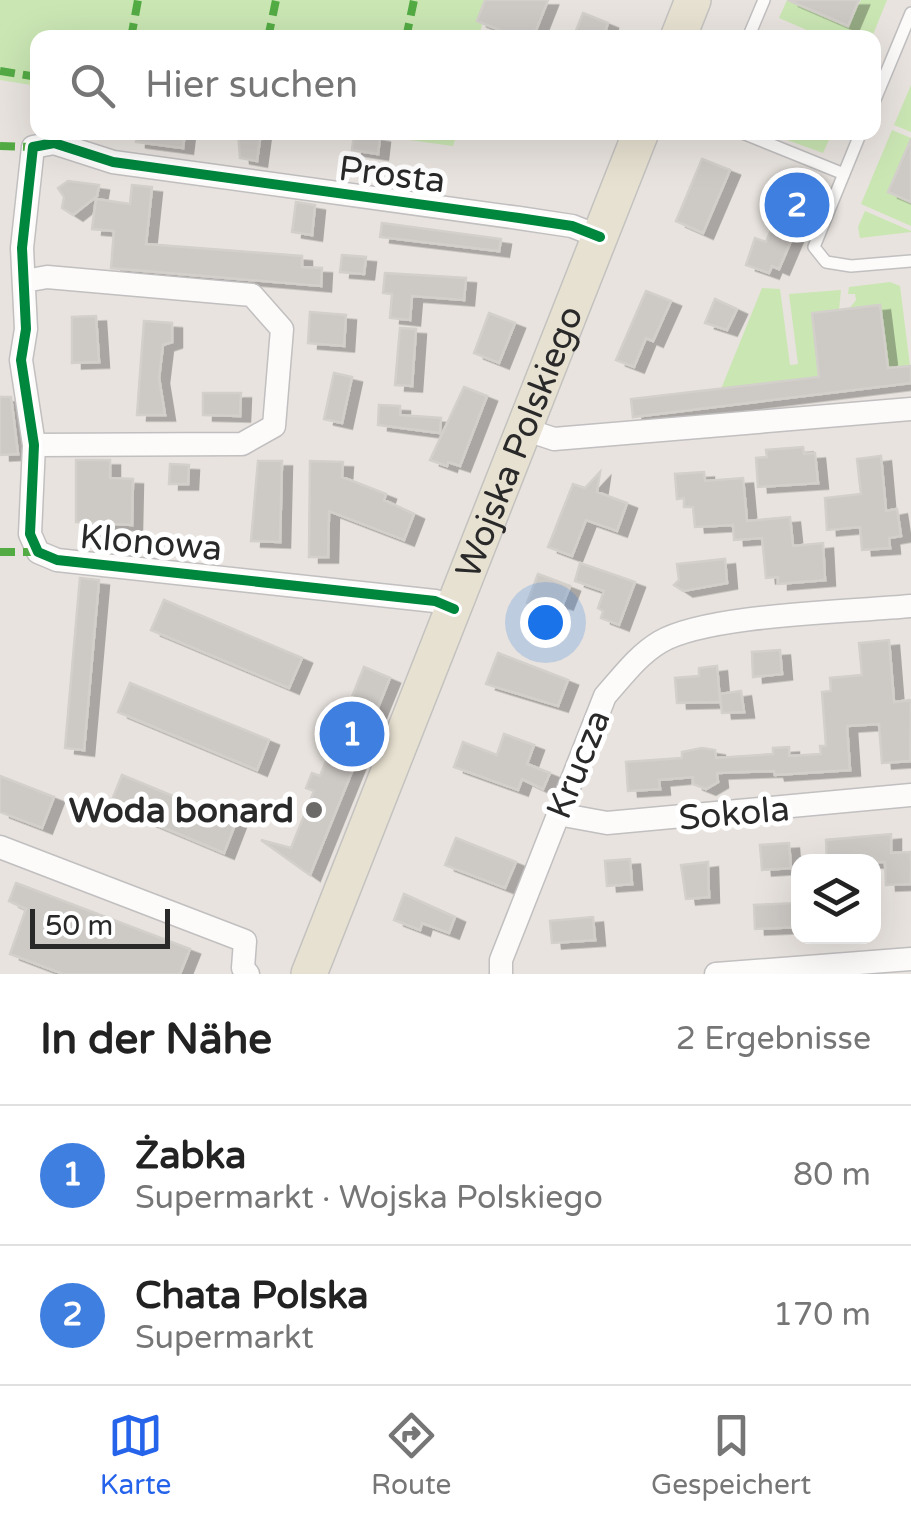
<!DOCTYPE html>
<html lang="de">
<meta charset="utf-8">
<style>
:root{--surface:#fff;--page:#f2f2f2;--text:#222;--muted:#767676;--line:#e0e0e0;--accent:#2563eb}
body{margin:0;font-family:"Varela Round",sans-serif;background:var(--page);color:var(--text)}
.controls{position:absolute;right:30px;bottom:30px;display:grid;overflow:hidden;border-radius:20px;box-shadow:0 10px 40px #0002}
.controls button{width:90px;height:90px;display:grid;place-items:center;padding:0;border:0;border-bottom:2px solid var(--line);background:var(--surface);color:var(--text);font:50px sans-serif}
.scale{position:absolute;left:30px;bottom:25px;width:140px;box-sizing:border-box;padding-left:10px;border:5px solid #292929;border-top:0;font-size:28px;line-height:35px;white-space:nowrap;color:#292929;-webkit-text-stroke:8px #fff;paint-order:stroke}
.you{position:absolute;left:545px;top:622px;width:35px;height:35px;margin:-25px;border:8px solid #fff;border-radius:50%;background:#1a73e8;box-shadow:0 0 0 15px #1a73e833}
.badge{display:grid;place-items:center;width:65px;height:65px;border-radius:50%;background:var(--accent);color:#fff;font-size:32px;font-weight:700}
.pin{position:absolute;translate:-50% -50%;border:5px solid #fff;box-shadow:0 2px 10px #0006}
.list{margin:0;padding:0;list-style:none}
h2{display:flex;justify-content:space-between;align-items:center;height:130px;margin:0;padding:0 40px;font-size:42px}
h2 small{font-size:32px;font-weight:400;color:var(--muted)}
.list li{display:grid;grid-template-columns:65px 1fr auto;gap:30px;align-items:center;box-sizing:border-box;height:140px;padding:0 40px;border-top:2px solid var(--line)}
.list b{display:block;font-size:38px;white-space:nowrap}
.list p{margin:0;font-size:32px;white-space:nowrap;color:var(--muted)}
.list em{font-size:32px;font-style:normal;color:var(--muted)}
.icon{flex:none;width:55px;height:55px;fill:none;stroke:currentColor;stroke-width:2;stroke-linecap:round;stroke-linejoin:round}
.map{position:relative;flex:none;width:911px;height:974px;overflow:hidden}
.search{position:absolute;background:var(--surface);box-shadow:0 10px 40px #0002;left:30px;right:30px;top:30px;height:110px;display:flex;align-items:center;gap:25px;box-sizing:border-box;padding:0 35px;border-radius:20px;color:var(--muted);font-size:38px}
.sheet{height:410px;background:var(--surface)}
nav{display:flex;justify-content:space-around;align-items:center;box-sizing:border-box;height:140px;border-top:2px solid var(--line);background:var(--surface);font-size:28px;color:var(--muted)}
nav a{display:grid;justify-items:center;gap:5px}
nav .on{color:var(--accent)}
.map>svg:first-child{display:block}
.green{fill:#cae6b3}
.building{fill:#cdc9c5;stroke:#d3cfca;stroke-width:2.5;filter:url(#shadow)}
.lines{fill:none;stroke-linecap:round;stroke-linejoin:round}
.lane-casing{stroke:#c1bfc0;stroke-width:14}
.street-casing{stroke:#c1bfc0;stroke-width:25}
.primary-casing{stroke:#c4c2c0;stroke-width:38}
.lane{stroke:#fcfbfa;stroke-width:11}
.street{stroke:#fcfbfa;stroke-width:22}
.primary{stroke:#e7e1d1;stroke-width:35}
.quiet{stroke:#53ab44;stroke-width:8;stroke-dasharray:15 8;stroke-linecap:butt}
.cycleway-casing{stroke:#fff;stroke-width:16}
.cycleway{stroke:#00873e;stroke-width:10}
.poi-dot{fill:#6c6a68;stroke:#fff;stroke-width:4}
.labels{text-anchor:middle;stroke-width:10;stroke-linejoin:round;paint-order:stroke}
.street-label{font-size:35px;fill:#292929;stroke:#fff}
.poi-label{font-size:35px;font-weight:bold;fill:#292929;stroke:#fff;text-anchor:end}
</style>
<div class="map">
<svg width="911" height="974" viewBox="0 0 911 974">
<defs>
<filter id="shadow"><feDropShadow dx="10" dy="5.5" stdDeviation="0" flood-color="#0004"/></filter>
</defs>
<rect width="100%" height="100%" fill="#e8e3de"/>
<path class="green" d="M0 0H488L479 37 38 38 37 86 0 80Z
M787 0 858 6 861 0H887L872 37H823L779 18Z
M911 85V132L894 125Z
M892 130 911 138V159L903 157 888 192 911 204V226L861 204Z
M358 133 457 132V133L453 146Z
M768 133H832L823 153Z
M865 211 911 231V232L860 238 858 227Z
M890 282 900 286 910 366 721 389 762 288 780 289 790 365 798 364 789 294 841 290 839 310 812 314 816 351 856 300 855 294H848L849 287Z"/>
<path class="building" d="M485 0H548L533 38H520L477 21Z
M788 0H859L848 26Z
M583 13 608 23 603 38H573Z
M136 132H185L183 148 136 142Z
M238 132H261L257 161 240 158Z
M354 133 380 137 378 154 352 150Z
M911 139V202L888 192Z
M702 159 730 170 703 233 676 221Z
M68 181 99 185 97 196 73 215 62 208 64 197 58 188Z
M132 185 152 187 146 244 302 256V267L322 268 321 286 111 268 114 231 92 229 96 199 130 204Z
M788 190 809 199 779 269 772 266 769 273 746 265 755 238 766 242Z
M296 202 315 205 312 235 292 232Z
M382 223 501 239 499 251 380 237Z
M342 255 366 257 364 274 340 272Z
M385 273 466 278 464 300 412 296 410 320 390 318 392 294 383 293Z
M646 291 671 301 653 341 646 338 634 367 616 360Z
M715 299 737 309 727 330 705 323Z
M880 305 888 368 911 366V383L633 417 631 399 819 377 812 313Z
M310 312 346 315 344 346 308 343Z
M489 313 515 323 499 363 474 353Z
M96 316 99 362 72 363V317Z
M144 321 172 323V342L163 345 159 378 165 415H137Z
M400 328 416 329 412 386 395 385Z
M334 373 352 377 342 423 324 419Z
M464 387 487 396 460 466 448 462 447 466 430 460Z
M203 393H241L240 416 203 415Z
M0 397H11L18 454 0 455Z
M379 405 400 406V415L441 418 440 433 378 425Z
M803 447 804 454 815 453 818 483 758 487 756 458 767 457 766 450Z
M881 456 886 511 897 509 901 536 889 538 890 548 862 550 860 527 827 530 825 498 861 494 857 459Z
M76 460H110V478L133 479 132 525 76 522Z
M258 461H282L280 542 251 541Z
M310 461 343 462 342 477 386 494 384 500 414 514 404 540 329 511 328 557H309Z
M170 464 189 465 188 484H169Z
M600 472 597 492 627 503 617 531 586 520 572 556 548 547 573 484 585 488Z
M704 472 705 481 743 478 747 521 790 517 793 546 823 543 825 580 778 584V577L766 578 762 538 734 540 733 525 695 527 693 507H684V498L677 499 675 474Z
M725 559 727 583 683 591 674 585 679 580 677 564Z
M580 563 635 582 619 625 601 618 603 611 598 608 604 591 575 581Z
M538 574 570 586 563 604 557 602 553 613 527 603Z
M80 578 99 580 84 750 65 748Z
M164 600 302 658 289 688 151 630Z
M889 640 894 702 911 700 910 761 882 763 879 724 847 726 850 770 775 775 774 771 717 773 718 782 706 789 693 784V777L659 780 660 789 628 791 626 762 682 758V752L702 748 715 750 716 758 773 754V748L789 747V756L821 754 820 746H826L822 692 831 691 830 678 862 675 859 643Z
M780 650 782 674 753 677 752 652Z
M498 653 568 680 558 706 486 684Z
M717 666 720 702 677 703 675 678 699 676V668Z
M364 667 390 678 310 875 261 840 291 848 314 791 306 788 312 773 320 776Z
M130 683 269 740 257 770 118 712Z
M741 691 744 712 722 713 720 694Z
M504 734 534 745 527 764 550 773 543 789 522 779 518 790 454 767 463 742 497 755Z
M122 775 236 822 224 853 110 805Z
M0 776 54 797 42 828 0 812Z
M891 834V853L911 852V884L886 885 885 862H827L826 840Z
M456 838 516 862 505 888 445 865Z
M789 843 791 868 762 870 760 845Z
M630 859 632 884 607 886 605 861Z
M708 862 709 897 686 899 681 865Z
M16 883 190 949 180 974H63L10 954 26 909 9 901Z
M404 894 455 917 449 933 422 923 420 930 394 920Z
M798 903V927L755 929 754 905Z
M593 917 595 940 552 943 550 921Z"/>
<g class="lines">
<defs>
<path id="lane" d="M748 38 764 0
M874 102 911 13
M740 132 844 174
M861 132 814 247 826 262 851 266 911 261"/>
<path id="street" d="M25 281 47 277 252 295 282 329 274 426 242 444 34 445
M524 429 554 439 911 409
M454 609 435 601 57 560 38 552 30 534 34 445 21 360 26 329 22 248 33 147 54 143 113 162 519 218 572 226 600 237
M558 814 607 823 911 795
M0 847 245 941 243 968 248 974
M501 974V960L605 696C622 677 638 655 660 642 708 614 851 612 911 606
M716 974 911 959"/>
<g id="primary">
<path d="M678 38 693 0"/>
<path id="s1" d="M309 974 641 132"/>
</g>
</defs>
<use href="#lane" class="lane-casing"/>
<use href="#street" class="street-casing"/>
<use href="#primary" class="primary-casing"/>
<use href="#lane" class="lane"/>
<use href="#street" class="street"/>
<use href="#primary" class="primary"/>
<path class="quiet" d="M131 38 138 0
M268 38 276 0
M406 38 414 0
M0 71 38 77
M0 146 33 147
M0 552H38"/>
<defs>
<path id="cycleway" d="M454 609 435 601 57 560 38 552 30 534 34 445 21 360 26 329 22 248 33 147 54 143 113 162 519 218 572 226 600 237"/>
</defs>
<use href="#cycleway" class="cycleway-casing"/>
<use href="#cycleway" class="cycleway"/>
</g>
<circle class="poi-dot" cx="314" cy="810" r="10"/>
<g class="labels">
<g class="street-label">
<text transform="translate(392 174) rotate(7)" y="12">Prosta</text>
<text dy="12" stroke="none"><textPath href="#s1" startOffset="572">Wojska Polskiego</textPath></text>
<text transform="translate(151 542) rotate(5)" y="12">Klonowa</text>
<text transform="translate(578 764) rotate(-68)" y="12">Krucza</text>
<text transform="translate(734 813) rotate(-5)" y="12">Sokola</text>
</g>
<g class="poi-label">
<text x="294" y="822">Woda bonard</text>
</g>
</g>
</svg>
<div class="controls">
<button><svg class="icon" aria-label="layers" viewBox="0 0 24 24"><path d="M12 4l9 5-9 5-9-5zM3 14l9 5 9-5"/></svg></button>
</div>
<div class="scale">50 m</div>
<div class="you"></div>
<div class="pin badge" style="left:352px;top:734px;background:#3f7fe0">1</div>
<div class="pin badge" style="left:797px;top:205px;background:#3f7fe0">2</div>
<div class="search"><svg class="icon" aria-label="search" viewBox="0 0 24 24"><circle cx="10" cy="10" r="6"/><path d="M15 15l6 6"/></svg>Hier suchen</div>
</div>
<section class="sheet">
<h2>In der Nähe<small>2 Ergebnisse</small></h2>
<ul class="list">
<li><span class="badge" style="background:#3f7fe0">1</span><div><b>Żabka</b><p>Supermarkt · Wojska Polskiego</p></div><em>80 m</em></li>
<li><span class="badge" style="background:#3f7fe0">2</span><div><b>Chata Polska</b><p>Supermarkt</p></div><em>170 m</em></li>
</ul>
</section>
<nav>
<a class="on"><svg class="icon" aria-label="map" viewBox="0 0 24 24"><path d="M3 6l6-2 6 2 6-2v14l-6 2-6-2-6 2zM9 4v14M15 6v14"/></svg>Karte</a>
<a><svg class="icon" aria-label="directions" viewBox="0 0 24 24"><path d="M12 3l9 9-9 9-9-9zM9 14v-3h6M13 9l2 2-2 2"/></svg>Route</a>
<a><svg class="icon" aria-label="saved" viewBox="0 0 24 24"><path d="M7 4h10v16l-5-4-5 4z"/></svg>Gespeichert</a>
</nav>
